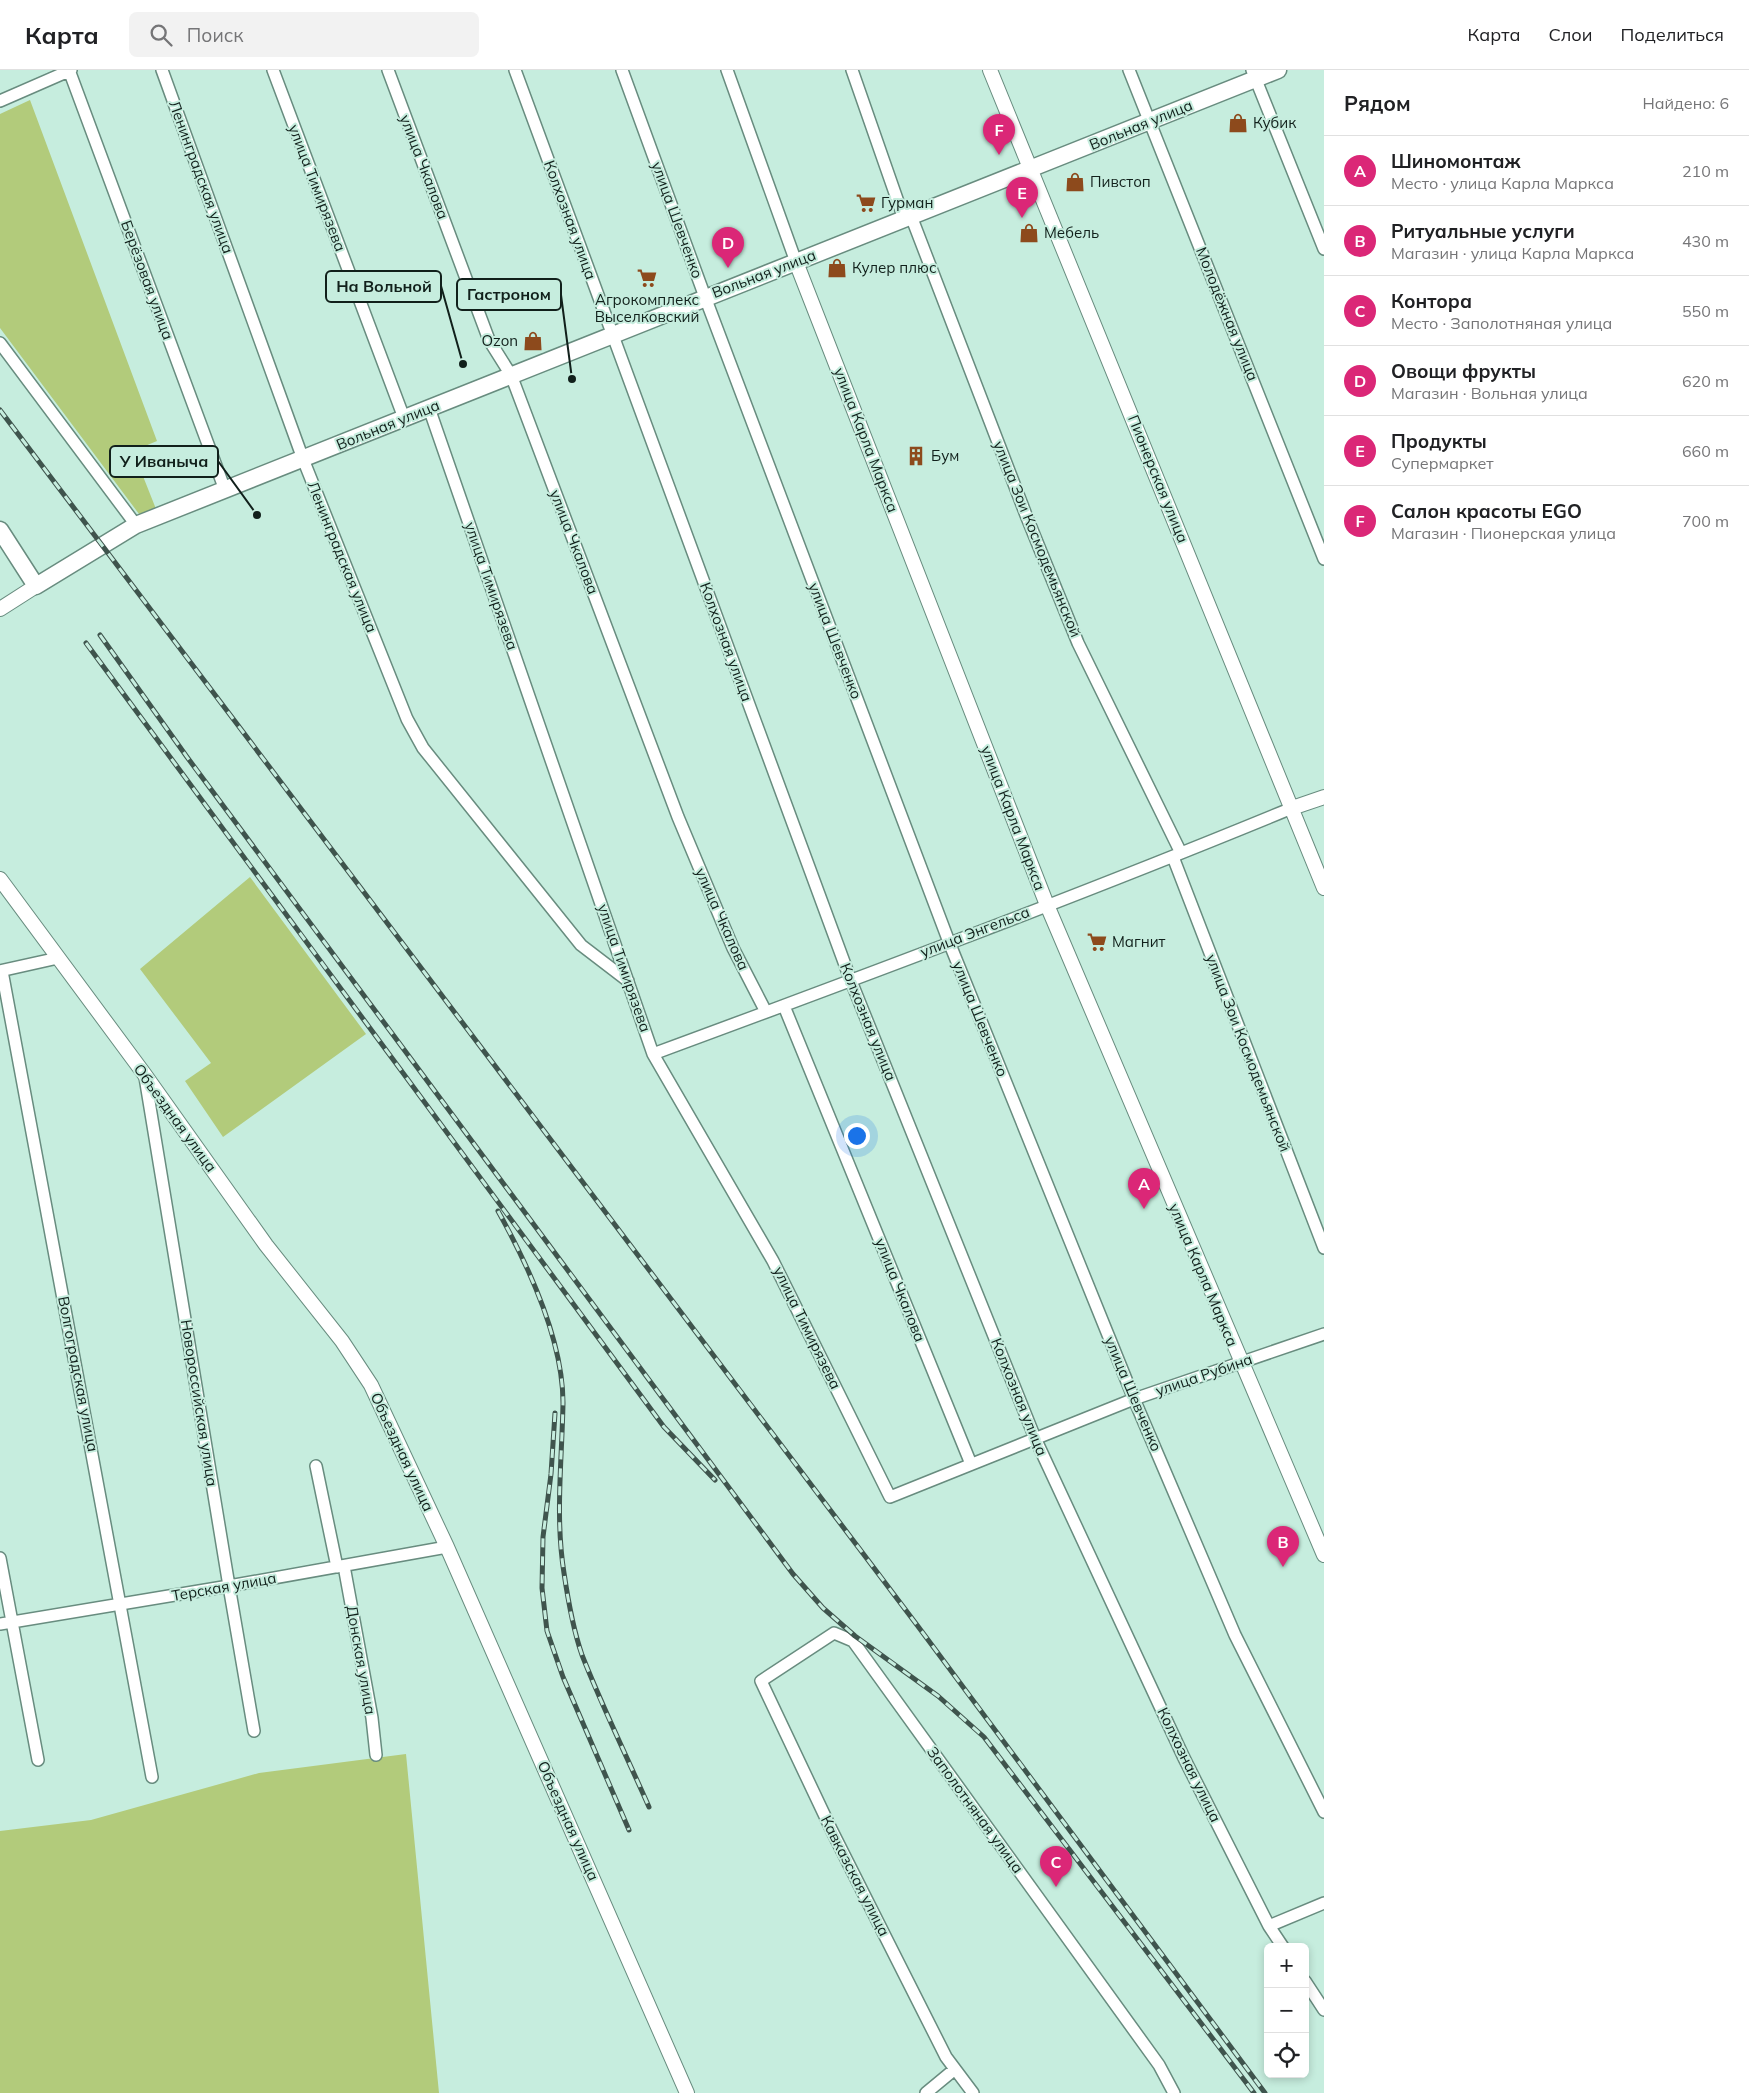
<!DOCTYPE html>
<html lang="ru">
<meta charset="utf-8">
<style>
:root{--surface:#fff;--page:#f2f2f2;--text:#202124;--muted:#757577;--line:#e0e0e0;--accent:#db2777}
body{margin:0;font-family:Mulish,sans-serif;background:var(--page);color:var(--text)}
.controls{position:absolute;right:15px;bottom:15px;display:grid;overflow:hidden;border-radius:8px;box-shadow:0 2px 8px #0003}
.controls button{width:45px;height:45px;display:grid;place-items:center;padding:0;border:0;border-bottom:1px solid var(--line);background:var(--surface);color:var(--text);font:25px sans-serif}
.you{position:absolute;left:856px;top:1065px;width:18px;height:18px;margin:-12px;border:4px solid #fff;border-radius:50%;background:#1a73e8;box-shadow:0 0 0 8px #1a73e833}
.badge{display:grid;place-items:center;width:32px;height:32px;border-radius:50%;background:var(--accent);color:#fff;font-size:16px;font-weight:700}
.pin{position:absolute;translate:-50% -41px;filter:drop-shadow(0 1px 2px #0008)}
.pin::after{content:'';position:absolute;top:26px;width:18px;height:15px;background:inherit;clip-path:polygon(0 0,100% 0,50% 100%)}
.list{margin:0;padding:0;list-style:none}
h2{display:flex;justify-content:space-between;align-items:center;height:65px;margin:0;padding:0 20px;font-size:21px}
h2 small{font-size:16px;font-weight:400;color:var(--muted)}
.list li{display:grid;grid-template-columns:32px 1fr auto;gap:15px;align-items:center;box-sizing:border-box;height:70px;padding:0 20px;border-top:1px solid var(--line)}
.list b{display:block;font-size:19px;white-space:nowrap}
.list p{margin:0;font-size:16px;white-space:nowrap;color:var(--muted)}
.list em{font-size:16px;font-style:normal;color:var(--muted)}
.icon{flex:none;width:28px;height:28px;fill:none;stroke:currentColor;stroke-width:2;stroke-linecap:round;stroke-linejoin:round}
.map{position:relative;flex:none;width:1324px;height:2023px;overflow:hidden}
header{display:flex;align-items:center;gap:30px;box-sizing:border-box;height:70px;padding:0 25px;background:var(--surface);border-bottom:1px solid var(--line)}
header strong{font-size:24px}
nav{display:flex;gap:28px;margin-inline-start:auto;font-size:18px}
.search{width:350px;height:45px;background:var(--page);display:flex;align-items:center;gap:12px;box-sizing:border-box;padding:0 18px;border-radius:8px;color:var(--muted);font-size:19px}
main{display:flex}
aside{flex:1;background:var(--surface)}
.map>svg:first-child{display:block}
.green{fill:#b2cb7b}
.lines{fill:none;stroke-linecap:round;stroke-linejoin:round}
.minor-casing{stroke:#688c7f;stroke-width:14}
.tertiary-casing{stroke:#688c7f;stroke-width:16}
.primary-casing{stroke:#688c7f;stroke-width:19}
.minor{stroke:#fff;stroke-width:11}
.tertiary{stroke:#fff;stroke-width:14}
.primary{stroke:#fff;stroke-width:16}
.rail-casing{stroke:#3f544d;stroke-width:5}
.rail{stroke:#c6edde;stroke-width:3;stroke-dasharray:9;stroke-linecap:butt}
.labels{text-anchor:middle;stroke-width:4;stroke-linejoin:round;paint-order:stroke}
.poi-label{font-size:15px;fill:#11201b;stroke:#c6edde;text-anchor:start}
.street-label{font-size:15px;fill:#11201b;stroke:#c6edde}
.leader{fill:none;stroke:#11201b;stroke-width:2}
.callout-dot{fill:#11201b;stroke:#c6edde;stroke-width:2}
.callout{fill:#c6edde;stroke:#11201b;stroke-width:2}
.callout-label{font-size:16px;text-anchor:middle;font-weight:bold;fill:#11201b}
</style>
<header>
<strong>Карта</strong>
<div class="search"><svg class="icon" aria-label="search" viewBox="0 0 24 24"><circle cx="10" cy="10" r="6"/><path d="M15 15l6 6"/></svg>Поиск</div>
<nav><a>Карта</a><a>Слои</a><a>Поделиться</a></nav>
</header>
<main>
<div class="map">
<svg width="1324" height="2023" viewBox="0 0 1324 2023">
<rect width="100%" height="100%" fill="#c6edde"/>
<path class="green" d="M30 30 157 371 133 381 156 439 139 444 0 258V44Z
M250 807 366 964 223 1067 185 1011 211 993 140 899Z
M406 1684 439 2023H0V1761L91 1750 259 1703Z"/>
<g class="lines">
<defs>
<path id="minor" d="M69 0 225 420
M162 0 303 389 407 649 423 678 581 875 628 911
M273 0 404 348
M388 0 489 270 511 305 678 747 733 878 766 942
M515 0 851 911 1035 1368 1184 1688 1269 1856 1283 1877
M622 0 705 227 949 872 1134 1329 1235 1565 1324 1742
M727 0 796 192
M852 0 904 149
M1129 0 1324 489
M1252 0 1324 179
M0 31 71 0
M911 146 1026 445 1078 573 1181 783
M0 273 136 455
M429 338 653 984 773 1191 890 1427 1134 1329 1324 1264
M1173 787 1324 1178
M0 901 58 888
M2 901 152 1707
M784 936 971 1394
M653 984C867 905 1081 825 1292 738
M145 1007 229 1516 254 1661
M316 1396 337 1497
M0 1488 38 1690
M344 1496 372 1648 376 1685
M0 1554 229 1516 447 1477
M1269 1856 1324 1833
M1305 1911 1324 1940
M926 2023 955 1999
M973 2023 946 1987 832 1761 761 1611 834 1563 853 1571 1159 1995 1174 2023"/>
<path id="tertiary" d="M990 0 1324 818
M796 192 1047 835 1324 1485
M0 539 36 516
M1292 738 1324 727
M0 809 145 1005 266 1175 342 1271 371 1315 447 1477 687 2023"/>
<path id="primary" d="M0 460 36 516 136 455 1278 0"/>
</defs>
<use href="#minor" class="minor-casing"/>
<use href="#tertiary" class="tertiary-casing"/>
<use href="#primary" class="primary-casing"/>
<use href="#minor" class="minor"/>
<use href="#tertiary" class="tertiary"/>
<use href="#primary" class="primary"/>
<defs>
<path id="rail" d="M0 340 917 1555 1265 2023
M100 565 187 687 793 1504 823 1538 855 1566 938 1626 984 1667 1254 2023
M86 573 664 1357 715 1410
M498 1141C528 1195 563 1271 563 1333 562 1390 555 1447 564 1503 568 1530 573 1559 582 1585 602 1636 627 1687 649 1737
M555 1343 551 1404 543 1467 542 1518 547 1561 563 1607 629 1760"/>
</defs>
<use href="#rail" class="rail-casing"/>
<use href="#rail" class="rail"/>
</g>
<defs>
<symbol id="shop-bare" viewBox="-9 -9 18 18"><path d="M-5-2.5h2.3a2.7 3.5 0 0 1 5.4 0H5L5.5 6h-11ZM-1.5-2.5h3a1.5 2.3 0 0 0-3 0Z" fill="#8d4a1c" stroke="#c6edde" stroke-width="2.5" paint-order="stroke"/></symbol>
<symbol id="supermarket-bare" viewBox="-9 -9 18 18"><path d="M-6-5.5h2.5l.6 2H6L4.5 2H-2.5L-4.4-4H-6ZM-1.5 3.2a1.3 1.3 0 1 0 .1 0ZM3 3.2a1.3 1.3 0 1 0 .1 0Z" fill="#8d4a1c" stroke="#c6edde" stroke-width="2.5" paint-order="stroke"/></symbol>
<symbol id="building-bare" viewBox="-9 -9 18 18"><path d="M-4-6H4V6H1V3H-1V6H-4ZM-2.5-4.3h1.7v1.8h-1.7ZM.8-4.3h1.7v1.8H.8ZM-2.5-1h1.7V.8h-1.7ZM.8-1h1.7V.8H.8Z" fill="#8d4a1c" stroke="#c6edde" stroke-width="2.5" paint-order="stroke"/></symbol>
</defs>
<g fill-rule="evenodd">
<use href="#shop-bare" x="1224" y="39" width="28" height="28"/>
<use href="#shop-bare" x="1061" y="98" width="28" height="28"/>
<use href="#supermarket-bare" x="852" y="119" width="28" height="28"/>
<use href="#shop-bare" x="1015" y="149" width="28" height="28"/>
<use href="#shop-bare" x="823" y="184" width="28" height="28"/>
<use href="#supermarket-bare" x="633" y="194" width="28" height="28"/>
<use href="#shop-bare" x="519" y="257" width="28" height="28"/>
<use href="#building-bare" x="902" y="372" width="28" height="28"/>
<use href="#supermarket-bare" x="1083" y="858" width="28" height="28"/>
</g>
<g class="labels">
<g class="poi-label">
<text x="1253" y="58">Кубик</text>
<text x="1090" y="117">Пивстоп</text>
<text x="881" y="138">Гурман</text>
<text x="1044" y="168">Мебель</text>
<text x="852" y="203">Кулер плюс</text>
<text x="647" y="235" text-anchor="middle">Агрокомплекс<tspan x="647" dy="17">Выселковский</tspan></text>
<text x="518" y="276" text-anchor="end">Ozon</text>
<text x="931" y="391">Бум</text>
<text x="1112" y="877">Магнит</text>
</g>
<g class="street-label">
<text transform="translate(1141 55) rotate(-22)" y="5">Вольная улица</text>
<text transform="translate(424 97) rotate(69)" y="5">улица Чкалова</text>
<text transform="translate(201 107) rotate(70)" y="5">Ленинградская улица</text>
<text transform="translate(317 118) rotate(69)" y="5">улица Тимирязева</text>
<text transform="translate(570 150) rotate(70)" y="5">Колхозная улица</text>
<text transform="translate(677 150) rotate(70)" y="5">улица Шевченко</text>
<text transform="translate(764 204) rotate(-21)" y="5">Вольная улица</text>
<text transform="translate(147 210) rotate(70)" y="5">Берёзовая улица</text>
<text transform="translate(1227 244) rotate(68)" y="5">Молодёжная улица</text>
<text transform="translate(388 355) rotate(-22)" y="5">Вольная улица</text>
<text transform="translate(866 370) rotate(69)" y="5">улица Карла Маркса</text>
<text transform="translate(1158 409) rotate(68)" y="5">Пионерская улица</text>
<text transform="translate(1037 469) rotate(68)" y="5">улица Зои Космодемьянской</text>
<text transform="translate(574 472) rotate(69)" y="5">улица Чкалова</text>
<text transform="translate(342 487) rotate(68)" y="5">Ленинградская улица</text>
<text transform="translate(491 516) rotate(71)" y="5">улица Тимирязева</text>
<text transform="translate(835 571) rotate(69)" y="5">улица Шевченко</text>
<text transform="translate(726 572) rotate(70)" y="5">Колхозная улица</text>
<text transform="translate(1013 748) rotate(69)" y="5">улица Карла Маркса</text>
<text transform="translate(722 849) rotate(66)" y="5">улица Чкалова</text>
<text transform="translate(975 862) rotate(-21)" y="5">улица Энгельса</text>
<text transform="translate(624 898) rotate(71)" y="5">улица Тимирязева</text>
<text transform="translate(980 949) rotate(68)" y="5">улица Шевченко</text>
<text transform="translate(868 952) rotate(68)" y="5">Колхозная улица</text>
<text transform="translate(1248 983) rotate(69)" y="5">улица Зои Космодемьянской</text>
<text transform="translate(175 1048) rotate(54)" y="5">Объездная улица</text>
<text transform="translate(1203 1205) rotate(67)" y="5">улица Карла Маркса</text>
<text transform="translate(900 1220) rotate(68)" y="5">улица Чкалова</text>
<text transform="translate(807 1258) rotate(64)" y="5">улица Тимирязева</text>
<text transform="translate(78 1304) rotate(79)" y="5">Волгоградская улица</text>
<text transform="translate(1204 1305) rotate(-19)" y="5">улица Рубина</text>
<text transform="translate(1133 1324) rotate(67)" y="5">улица Шевченко</text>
<text transform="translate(1019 1327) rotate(68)" y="5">Колхозная улица</text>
<text transform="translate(199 1333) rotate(81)" y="5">Новороссийская улица</text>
<text transform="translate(402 1382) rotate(65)" y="5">Объездная улица</text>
<text transform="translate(224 1517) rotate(-10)" y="5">Терская улица</text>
<text transform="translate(361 1590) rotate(80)" y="5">Донская улица</text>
<text transform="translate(1189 1695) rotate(64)" y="5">Колхозная улица</text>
<text transform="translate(975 1740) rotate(54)" y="5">Заполотняная улица</text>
<text transform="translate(568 1751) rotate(66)" y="5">Объездная улица</text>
<text transform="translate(855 1806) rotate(63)" y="5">Кавказская улица</text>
</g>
</g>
<path class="leader" d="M463 294L441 216M572 309L561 225M257 445L218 391"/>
<g class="callout-dot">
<circle cx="463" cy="294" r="5"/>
<circle cx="572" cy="309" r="5"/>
<circle cx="257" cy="445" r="5"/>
</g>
<g class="callout">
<rect x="326" y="201" width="115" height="31" rx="5"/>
<rect x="457" y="209" width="104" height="31" rx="5"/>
<rect x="110" y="376" width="108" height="31" rx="5"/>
</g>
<g class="callout-label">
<text x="384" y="222">На Вольной</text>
<text x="509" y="230">Гастроном</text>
<text x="164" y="397">У Иваныча</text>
</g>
</svg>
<div class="controls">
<button>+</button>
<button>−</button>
<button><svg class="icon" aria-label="locate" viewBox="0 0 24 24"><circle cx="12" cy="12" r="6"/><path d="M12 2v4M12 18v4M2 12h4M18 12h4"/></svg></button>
</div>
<div class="you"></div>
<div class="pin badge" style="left:1144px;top:1139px">A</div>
<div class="pin badge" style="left:1283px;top:1497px">B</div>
<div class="pin badge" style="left:1056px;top:1817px">C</div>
<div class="pin badge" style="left:728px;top:198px">D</div>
<div class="pin badge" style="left:1022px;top:148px">E</div>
<div class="pin badge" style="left:999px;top:85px">F</div>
</div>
<aside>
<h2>Рядом<small>Найдено: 6</small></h2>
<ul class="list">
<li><span class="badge">A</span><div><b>Шиномонтаж</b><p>Место · улица Карла Маркса</p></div><em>210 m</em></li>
<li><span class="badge">B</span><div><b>Ритуальные услуги</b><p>Магазин · улица Карла Маркса</p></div><em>430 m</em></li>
<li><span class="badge">C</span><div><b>Контора</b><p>Место · Заполотняная улица</p></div><em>550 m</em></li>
<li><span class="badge">D</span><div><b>Овощи фрукты</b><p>Магазин · Вольная улица</p></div><em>620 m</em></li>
<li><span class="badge">E</span><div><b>Продукты</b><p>Супермаркет</p></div><em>660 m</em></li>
<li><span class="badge">F</span><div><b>Салон красоты EGO</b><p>Магазин · Пионерская улица</p></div><em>700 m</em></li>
</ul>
</aside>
</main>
